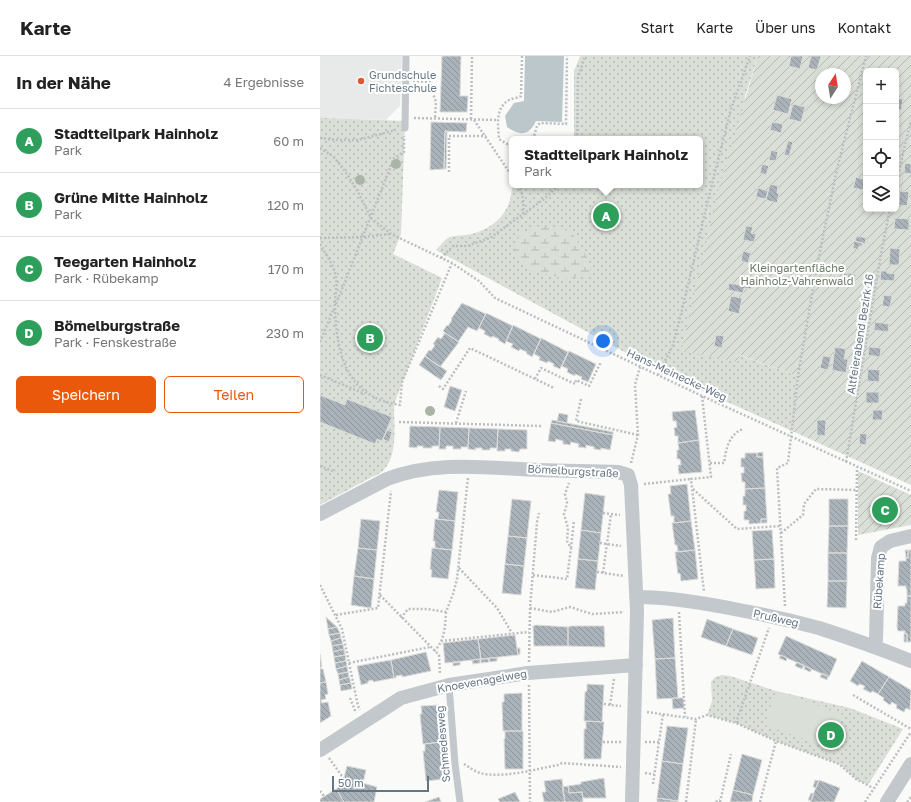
<!DOCTYPE html>
<html lang="de">
<meta charset="utf-8">
<style>
:root{--surface:#fff;--page:#f6f6f6;--text:#222;--muted:#767676;--line:#e0e0e0;--accent:#ea580c}
body{margin:0;font-family:"Golos Text",sans-serif;background:var(--page);color:var(--text)}
.controls{position:absolute;right:12px;top:12px;display:grid;overflow:hidden;border-radius:6px;box-shadow:0 2px 6px #0003}
.controls button{width:36px;height:36px;display:grid;place-items:center;padding:0;border:0;border-bottom:1px solid var(--line);background:var(--surface);color:var(--text);font:20px sans-serif}
.compass{position:absolute;left:495px;top:12px;width:36px;height:36px;border-radius:50%;background:var(--surface);box-shadow:0 2px 6px #0003;rotate:12deg}
.scale{position:absolute;left:12px;bottom:10px;width:97px;box-sizing:border-box;padding-left:4px;border:2px solid #657683;border-top:0;font-size:11px;line-height:14px;white-space:nowrap;color:#657683;-webkit-text-stroke:3px #fff;paint-order:stroke}
.you{position:absolute;left:283px;top:285px;width:14px;height:14px;margin:-10px;border:3px solid #fff;border-radius:50%;background:#1a73e8;box-shadow:0 0 0 6px #1a73e833}
.badge{display:grid;place-items:center;width:26px;height:26px;border-radius:50%;background:var(--accent);color:#fff;font-size:13px;font-weight:700}
.pin{position:absolute;translate:-50% -50%;border:2px solid #fff;box-shadow:0 1px 4px #0006}
.popup{position:absolute;left:189px;top:80px;width:194px;height:52px;box-sizing:border-box;display:grid;place-content:center;border-radius:6px;background:var(--surface);filter:drop-shadow(0 1px 3px #0005);font-size:13px;white-space:nowrap;color:var(--muted)}
.popup b{font-size:15px;color:var(--text)}
.popup::after{content:'';position:absolute;left:50%;top:100%;margin-left:-8px;border:8px solid transparent;border-top-color:var(--surface)}
.list{margin:0;padding:0;list-style:none}
h2{display:flex;justify-content:space-between;align-items:center;height:52px;margin:0;padding:0 16px;font-size:17px}
h2 small{font-size:13px;font-weight:400;color:var(--muted)}
.list li{display:grid;grid-template-columns:26px 1fr auto;gap:12px;align-items:center;box-sizing:border-box;height:64px;padding:0 16px;border-top:1px solid var(--line)}
.list b{display:block;font-size:15px;white-space:nowrap}
.list p{margin:0;font-size:13px;white-space:nowrap;color:var(--muted)}
.list em{font-size:13px;font-style:normal;color:var(--muted)}
.actions{display:flex;gap:8px;padding:12px 16px}
.actions a{flex:1;padding:9px 0;border:1px solid var(--accent);border-radius:6px;text-align:center;font-size:14px;color:var(--accent)}
.actions .main{background:var(--accent);color:#fff}
.icon{flex:none;width:22px;height:22px;fill:none;stroke:currentColor;stroke-width:2;stroke-linecap:round;stroke-linejoin:round}
.map{position:relative;flex:none;width:591px;height:746px;overflow:hidden}
header{display:flex;align-items:center;gap:24px;box-sizing:border-box;height:56px;padding:0 20px;background:var(--surface);border-bottom:1px solid var(--line)}
header strong{font-size:19px}
nav{display:flex;gap:22px;margin-inline-start:auto;font-size:14px}
main{display:flex}
aside{flex:1;background:var(--surface)}
.map>svg:first-child{display:block}
.built{fill:#e8e9e9}
.grass{fill:url(#grass-dots)}
.wetland{fill:url(#wetland-marsh)}
.garden{fill:url(#garden-furrows);fill-rule:evenodd}
.pitch{fill:#dadfd7}
.water{fill:#bbc7cb}
.building{fill:url(#building-back-hatch);stroke:#dcdcda}
.lines{fill:none;stroke-linecap:round;stroke-linejoin:round}
.path{stroke:#bbbfc2;stroke-width:2.5;stroke-dasharray:2 2;stroke-linecap:butt}
.lane{stroke:#c3c8cc;stroke-width:7}
.street{stroke:#c3c8cc;stroke-width:14}
.tree{fill:#aab4a7}
.poi-dot{fill:#e4572e;stroke:#fff;stroke-width:1.5}
.labels{text-anchor:middle;stroke-width:4;stroke-linejoin:round;paint-order:stroke}
.poi-label{font-size:11px;fill:#657683;stroke:#fff;text-anchor:start}
.park-label{font-size:11px;fill:#687a64;stroke:#fff}
.street-label{font-size:11px;fill:#657683;stroke:#fff}
</style>
<header>
<strong>Karte</strong>
<nav><a>Start</a><a>Karte</a><a>Über uns</a><a>Kontakt</a></nav>
</header>
<main>
<aside>
<h2>In der Nähe<small>4 Ergebnisse</small></h2>
<ul class="list">
<li><span class="badge" style="background:#2e9e5b">A</span><div><b>Stadtteilpark Hainholz</b><p>Park</p></div><em>60 m</em></li>
<li><span class="badge" style="background:#2e9e5b">B</span><div><b>Grüne Mitte Hainholz</b><p>Park</p></div><em>120 m</em></li>
<li><span class="badge" style="background:#2e9e5b">C</span><div><b>Teegarten Hainholz</b><p>Park · Rübekamp</p></div><em>170 m</em></li>
<li><span class="badge" style="background:#2e9e5b">D</span><div><b>Bömelburgstraße</b><p>Park · Fenskestraße</p></div><em>230 m</em></li>
</ul>
<div class="actions"><a class="main">Speichern</a><a>Teilen</a></div>
</aside>
<div class="map">
<svg width="591" height="746" viewBox="0 0 591 746">
<defs>
<pattern id="grass-dots" width="8" height="8" patternUnits="userSpaceOnUse"><rect width="8" height="8" fill="#dadfd7"/><path d="M2 2h.1M6 6h.1" fill="none" stroke="#b4b9b4" stroke-width="1.8" stroke-linecap="round"/></pattern>
<pattern id="wetland-marsh" width="20" height="14" patternUnits="userSpaceOnUse"><rect width="20" height="14" fill="#dadfd7"/><path d="M1 5h8M5 5V1M11 12h8M15 12V8" fill="none" stroke="#b4b9b4"/></pattern>
<pattern id="garden-furrows" width="10" height="10" patternUnits="userSpaceOnUse"><rect width="10" height="10" fill="#dadfd7"/><path d="M-1 1l2-2M0 10L10 0M9 11l2-2" fill="none" stroke="#b4b9b4"/></pattern>
<pattern id="building-back-hatch" width="6" height="6" patternUnits="userSpaceOnUse"><rect width="6" height="6" fill="#aab3b9"/><path d="M-1 5l2 2M0 0l6 6M5-1l2 2" fill="none" stroke="#8e969c"/></pattern>
</defs>
<rect width="100%" height="100%" fill="#fafaf8"/>
<path class="built" d="M0 0H82L80 50 66 64 5 62 0 61Z"/>
<path class="grass" d="M260 0H438L425 40 418 306 419 299 478 320 472 375 347 319 116 194C120 190 125 183 130 181 137 179 145 180 152 178 176 171 192 155 192 129H380V83H254V15Z
M0 61 5 62 85 65 81 178 73 198 122 222 76 343 74 349C74 373 80 412 52 421L0 449Z
M402 619 410 620 456 635 530 652 583 673 548 729 536 723 519 708 456 685 416 667 387 659 392 645 391 626 395 621Z"/>
<path class="wetland" d="M220 170 250 175 264 194 272 219 243 223 211 214 194 199 199 178Z"/>
<path class="garden" d="M438 0H591V429L472 375 478 320 420 299 418 306 361 295 398 135ZM546 15H576V153H546ZM501 18H525V42H501Z
M538 415 591 439V469L538 479Z"/>
<path class="pitch" d="M456 635 522 658 509 692 444 669Z"/>
<path class="water" d="M205 0H244L242 66 216 65C209 80 200 80 187 71L185 60 194 47 204 45Z"/>
<path class="building" d="M122 0H141L140 40H148L147 56H120Z
M471 0H483L480 13 469 10Z
M491 0H501L497 14 488 12Z
M457 39 472 43 468 58 453 54Z
M576 42 583 43 581 54 576 53Z
M473 48 485 51 481 66 469 63Z
M111 66 147 67 146 76 125 75 124 113 110 114Z
M452 66 463 68 461 77 450 74Z
M125 75H127L126 113H124Z
M468 85 473 86 469 100 464 99Z
M451 94 458 96 456 105 449 104Z
M585 107 591 108V118L584 117Z
M442 108 449 110 446 119 440 117Z
M536 121 546 124 544 134 533 132Z
M450 128 458 130 457 137H459L457 147 446 144Z
M438 132 448 135 446 143 436 141Z
M580 135 589 136 587 150 579 149Z
M575 162 589 163V174L574 173Z
M426 170 433 171 431 177 436 178 434 186 423 184Z
M537 180 546 182 545 188 535 185Z
M534 185 543 187 542 190H539L538 194 533 192Z
M570 192 580 193 579 209H569Z
M423 195 431 197 428 207 421 205Z
M561 215H567V217L575 218 574 225 560 224Z
M524 217 528 218 526 229 512 226 514 220 523 222Z
M528 217 536 219 534 230 526 229Z
M426 225 432 227 431 233 424 232 423 237 408 234 409 227 425 230Z
M564 239 572 240 570 251 562 250Z
M411 240 422 242 419 258 408 255Z
M142 247 166 258 157 275 148 271 138 286 123 275 127 269 128 270 132 264 131 263Z
M166 257 193 270 185 288 178 284 179 283 172 280V282L164 278 165 275 159 272Z
M555 266 569 268 568 276 554 274Z
M193 269 221 283 212 301 206 297 207 296 200 293 199 295 191 291 193 288 186 285Z
M125 277 139 286 120 311 105 300 109 294 111 295 115 289 113 288 118 281 121 283Z
M396 279 404 280 402 292 394 290Z
M221 282 248 296 240 313 233 310 234 308 228 305 227 307 219 304 220 301 214 298Z
M515 291 526 293 524 303H528L526 317 512 314Z
M549 291 561 292 560 301 548 299Z
M249 295 276 308 268 326 261 323 262 321 255 318V320L247 316 248 313 242 310Z
M105 300 127 315 121 324 99 309Z
M503 300 511 301 508 314 500 312Z
M548 313 560 314 559 326 547 325Z
M130 330 142 334 135 355 124 351Z
M546 336H559V347H546Z
M0 339 25 349 27 343 72 361 62 385 57 383 55 388 0 366Z
M375 354 379 384 358 387V380H355L354 372 357 371 356 365H353L352 356Z
M553 354H563L562 364H552Z
M239 357 248 359 247 367 237 365Z
M232 364 293 376V379L231 367Z
M497 364H506L505 380 497 379Z
M231 367 293 379 290 394 281 392V394L274 393V391L266 389V392L258 391 259 388 251 386 250 389 243 388V385L236 383 235 386 228 385Z
M90 370 120 371 119 390H112V392H103V390H97V392L89 391Z
M120 371 149 372 148 391H141V393H133V390H126V393H119Z
M149 372 178 373 177 392H170V394H162V392H155L156 394 148 393Z
M178 373 207 374V393H200L199 396 191 395V393H185V395H177Z
M67 374 72 376 69 386 63 383Z
M540 377 547 378 546 389 539 388Z
M379 384 382 416 359 418 358 409H361L360 403H357V394H359L358 387Z
M443 396V401H437V397Z
M425 397H437V401H443L445 432 425 433V426H422L421 417H424V411H421V402H425Z
M367 428 371 465 354 467V460H351L348 438H351L350 430Z
M445 432 447 463H441V467L429 468V464H424V455H426V449H423V440H425V433Z
M119 434 138 436 135 465 118 463 119 456H116Z
M265 437 285 440 281 477 261 474Z
M192 443 211 445 207 482 188 480Z
M509 443H528V470H509Z
M41 463 60 465 57 494 38 492Z
M115 463 135 465 132 494 115 492V485H113Z
M441 463H447V467H441Z
M371 465 375 494 358 496 357 489H355L352 467Z
M509 470H528L527 497H508Z
M261 474 281 477 278 505 258 503Z
M452 474 454 503 434 504 432 475Z
M188 480 207 482 204 510 185 508Z
M38 492 57 494 54 523 34 520Z
M112 492 132 494 128 523 111 521 112 514 110 513Z
M375 494 378 523 361 525 360 517 358 518 355 496Z
M585 494H588V502H586Z
M588 494H591V540H587V533H586V530H578V526L579 505H586V502H588Z
M508 497H527V525H508Z
M258 503 278 505 275 534 255 532Z
M454 503 455 532 436 533 434 504Z
M185 508 204 510 201 539 182 537Z
M34 520 54 523 51 552 31 549Z
M508 525H527L526 552 507 551Z
M587 540H591V586H587V578H585V575H578L577 571 578 550H585V547H587Z
M6 561 17 571 8 573Z
M353 562 355 602 335 603 332 564Z
M387 563 413 573 406 590 381 581Z
M216 569 248 571V590H214L213 570Z
M251 570H284L285 591 248 590V571Z
M17 571 20 577 9 579 8 573Z
M413 573 438 582 432 599 406 590Z
M20 577 21 582 11 585 9 579Z
M584 577 587 578V586H584Z
M195 579 198 599 161 603 158 583Z
M466 580 517 603 509 621 458 598Z
M21 582 23 588 12 590 11 585Z
M158 583 161 603 125 607 123 587Z
M23 588 24 593 13 596 12 590Z
M197 592H200V598L198 599Z
M24 593 25 599 14 601 13 596Z
M106 596 111 615 82 621V619L76 620V622H74L71 604Z
M0 598 2 611H0L1 613H3L6 626 0 627Z
M25 599 26 605 15 607 14 601Z
M461 599 467 602 466 605 459 602Z
M169 602H177V605L170 606Z
M355 602 358 642 337 643 335 603Z
M160 603V607L153 608 152 604Z
M161 603H168L169 606 161 607Z
M71 604 74 622 53 626V624L48 625V627L41 629 37 610Z
M26 605 27 610 16 613 15 607Z
M542 605 569 621 558 638 552 635 551 637 543 633 545 630 539 628 538 630 530 625Z
M140 606V609L133 610V607Z
M477 606 484 609 482 613 475 610Z
M27 610 28 616 18 618 16 613Z
M485 610 492 613 490 616 484 613Z
M28 616 29 621 19 624 18 618Z
M502 617 508 620 507 624 500 621Z
M29 621 31 627 20 629 19 624Z
M569 621 591 634 590 654 586 652 584 656 576 652 577 649 572 646 570 649 563 644 564 642 558 638Z
M6 626 8 638 5 639 6 643 1 644 2 647 8 646 11 660 0 667V627Z
M31 627 32 633 21 635 20 629Z
M267 628 284 629 282 666 264 665 265 636 267 635Z
M202 637V675H183L182 646H184V638Z
M352 642H363L364 652 353 653Z
M119 649 122 680 121 686 103 688 100 658H102L101 650Z
M266 665 284 666 281 703H264V673H266Z
M347 670 368 672 363 708 342 705Z
M185 675H203V713H185L184 683H185Z
M121 686H122L125 723 106 725 103 695H105V688Z
M422 698 442 704 433 739 413 734Z
M342 705 363 708 358 745 337 742Z
M27 710 46 714 43 727 57 731 54 746H24L16 733 22 729Z
M284 722 286 742H263L262 736 249 737 248 730 261 728V726Z
M242 723 245 746H224L222 736H226L224 725Z
M495 724 499 725 496 732 493 731Z
M499 724 520 732 514 746H490Z
M248 730 249 737 262 736 263 746H245L242 731Z
M16 733 24 746H0V743Z
M413 734 433 739 432 746H410Z
M195 736 200 746H180L178 743Z
M491 737 494 738 491 745 488 744Z
M119 741 121 746H105Z
M337 742 358 745V746H337Z"/>
<g class="lines">
<path class="path" d="M93 25 111 26V32L116 46 115 62
M94 62 178 64
M151 63 152 0
M154 64 192 120
M0 82 16 84H38L76 74
M207 83 214 80 217 70 220 67 246 68 247 0
M257 83 258 22 265 0
M192 88H187L179 83C178 69 175 52 189 44 193 42 198 42 201 40L202 0
M0 92 14 101 27 118 38 136 51 162 71 178 132 207 159 225 175 242 382 340 591 435
M129 116V80H166
M576 127 591 64
M198 129C204 139 204 148 203 159
M0 182 43 181 71 178
M0 188C6 199 14 209 16 221 18 231 14 242 15 252 17 299 26 341 80 349L82 326 132 207
M121 202 133 190H147L170 182 224 143 239 129
M16 248 74 102 84 96V80
M0 286 14 252
M0 319 45 338
M338 319 353 289 363 250 389 140 411 53 430 0
M215 323 221 312 255 328 256 324 269 330 281 306
M119 330 123 333 150 292 234 332
M382 340 391 421 371 423 384 536
M261 343 256 365 318 379
M79 366 221 370
M136 367 146 335
M526 406 561 198 570 153
M311 407 318 379 315 329 320 311
M390 407H404C406 393 409 378 423 373
M0 410 15 416
M324 428 371 423
M373 433 417 473 460 470
M283 457 300 459
M461 477 483 459 484 448 496 433 537 434
M536 484 537 411
M280 487 301 490
M251 492 254 464
M139 512 177 552 192 577
M277 516 304 520
M283 517 291 458
M213 519 247 523 251 492 247 485 248 472 244 458 247 447 245 438 249 427
M0 529 22 573 38 650 40 654
M60 539 119 599 120 618
M465 550 457 412 468 407 478 320 497 210 517 113 546 0
M210 552 232 556 250 551 272 558 304 556
M359 556 365 661
M16 559 58 552 71 435
M81 562 88 553H107L126 556 133 538 137 523 148 422
M121 585 209 576
M114 595C125 585 125 570 126 556
M209 606 210 552 217 466 219 457
M29 607 110 591
M294 623 290 649 301 650
M209 629 210 746
M533 639 591 673
M30 642 36 657
M284 648 290 649
M327 656 376 663 387 659 416 667 456 685 519 708 536 723 553 732
M416 667 449 572
M283 686H302
M325 686H339
M9 702 24 723
M144 708C149 711 154 715 160 717 182 723 216 713 238 709L242 707 301 711
M325 717 334 718
M333 728 343 658
M0 735 4 740
M366 746 376 663
M396 746 398 744H400
M400 746 411 698
M440 746 456 685
M545 746 591 676
M587 746 591 741"/>
<path class="lane" d="M85 72 86 0
M129 629 135 708 140 746"/>
<path class="street" d="M0 458 67 423C116 404 168 412 219 414 245 415 272 415 298 416L308 419 311 429 317 556 312 746
M316 541C351 541 385 547 419 554 446 559 473 565 499 572 530 582 561 593 591 605
M555 591 556 584 558 502 561 491 570 485 591 480
M0 694 81 642 129 629 208 617 316 609
M567 746 591 708"/>
</g>
<g class="tree">
<circle cx="76" cy="108" r="5"/>
<circle cx="40" cy="124" r="5"/>
<circle cx="110" cy="355" r="5"/>
</g>
<circle class="poi-dot" cx="41" cy="25" r="4"/>
<g class="labels">
<g class="poi-label">
<text x="49" y="23">Grundschule<tspan x="49" dy="13">Fichteschule</tspan></text>
</g>
<g class="park-label">
<text x="477" y="216">Kleingartenfläche<tspan x="477" dy="13">Hainholz-Vahrenwald</tspan></text>
</g>
<g class="street-label">
<text transform="translate(540 278) rotate(-81)" y="4">Altfeierabend Bezirk 16</text>
<text transform="translate(357 319) rotate(25)" y="4">Hans-Meinecke-Weg</text>
<text transform="translate(253 415) rotate(3)" y="4">Bömelburgstraße</text>
<text transform="translate(559 525) rotate(-86)" y="4">Rübekamp</text>
<text transform="translate(456 562) rotate(13)" y="4">Prußweg</text>
<text transform="translate(162 625) rotate(-10)" y="4">Knoevenagelweg</text>
<text transform="translate(123 688) rotate(-95)" y="4">Schmedesweg</text>
</g>
</g>
</svg>
<div class="controls">
<button>+</button>
<button>−</button>
<button><svg class="icon" aria-label="locate" viewBox="0 0 24 24"><circle cx="12" cy="12" r="6"/><path d="M12 2v4M12 18v4M2 12h4M18 12h4"/></svg></button>
<button><svg class="icon" aria-label="layers" viewBox="0 0 24 24"><path d="M12 4l9 5-9 5-9-5zM3 14l9 5 9-5"/></svg></button>
</div>
<svg class="compass" viewBox="-18 -18 36 36"><path d="M0-13l5 13h-10z" fill="#e53935"/><path d="M0 13l5-13h-10z" fill="#767676"/></svg>
<div class="scale">50 m</div>
<div class="you"></div>
<div class="pin badge" style="left:286px;top:160px;background:#2e9e5b">A</div>
<div class="popup"><b>Stadtteilpark Hainholz</b>Park</div>
<div class="pin badge" style="left:50px;top:282px;background:#2e9e5b">B</div>
<div class="pin badge" style="left:565px;top:454px;background:#2e9e5b">C</div>
<div class="pin badge" style="left:511px;top:679px;background:#2e9e5b">D</div>
</div>
</main>
